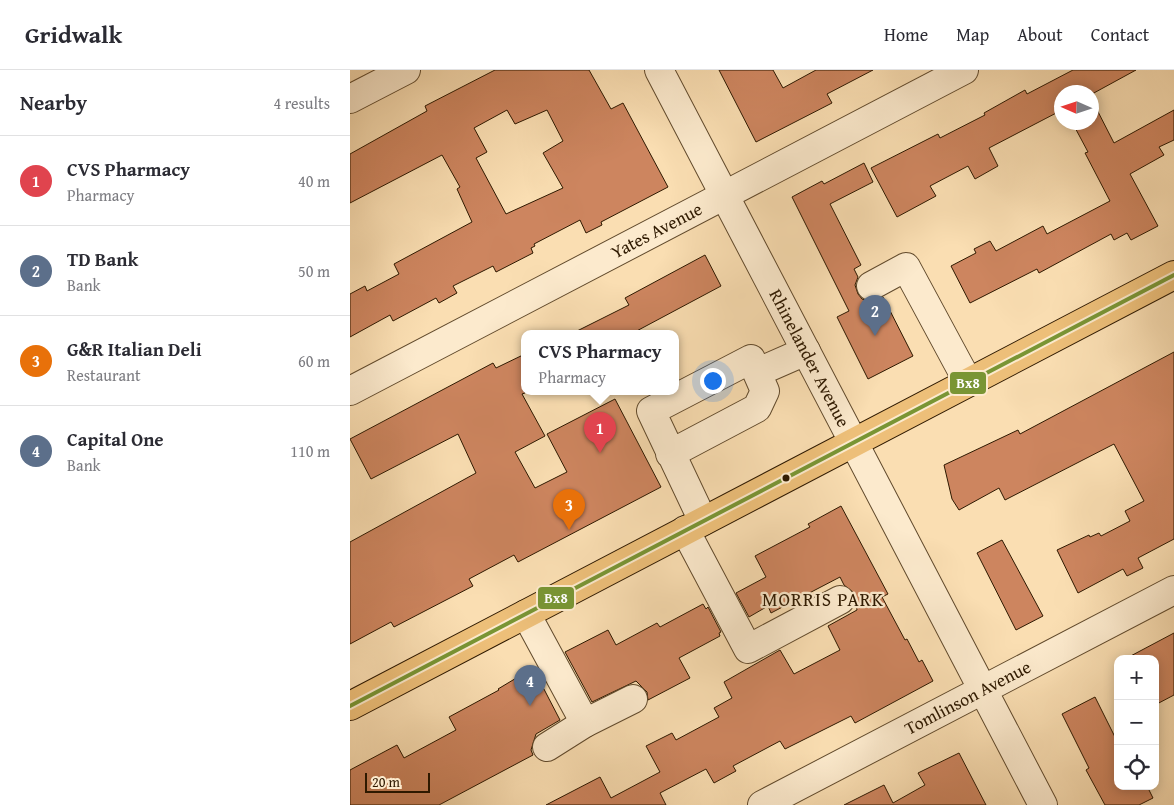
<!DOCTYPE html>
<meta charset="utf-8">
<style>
:root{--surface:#fff;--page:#f2f2f3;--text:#2b2b33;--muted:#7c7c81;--line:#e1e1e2;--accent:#db2777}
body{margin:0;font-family:"Gentium Book Plus",serif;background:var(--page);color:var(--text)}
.controls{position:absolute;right:15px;bottom:15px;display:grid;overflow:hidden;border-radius:10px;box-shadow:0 2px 12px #0003}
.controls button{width:45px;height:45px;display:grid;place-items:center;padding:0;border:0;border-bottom:1px solid var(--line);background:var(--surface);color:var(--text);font:25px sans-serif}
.compass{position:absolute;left:704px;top:15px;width:45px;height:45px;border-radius:50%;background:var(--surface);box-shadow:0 2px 12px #0003;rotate:273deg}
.scale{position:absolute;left:15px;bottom:12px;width:65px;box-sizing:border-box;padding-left:5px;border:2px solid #2e1900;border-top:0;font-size:14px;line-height:18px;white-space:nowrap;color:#2e1900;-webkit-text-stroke:4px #fceacd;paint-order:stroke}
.you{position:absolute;left:362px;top:310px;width:18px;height:18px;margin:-12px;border:4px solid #fff;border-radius:50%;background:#1a73e8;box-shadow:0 0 0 8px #1a73e833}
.badge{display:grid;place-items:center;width:32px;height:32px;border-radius:50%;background:var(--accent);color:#fff;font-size:16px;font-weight:700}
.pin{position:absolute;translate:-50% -41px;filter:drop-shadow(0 1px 2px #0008)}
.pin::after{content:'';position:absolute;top:26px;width:18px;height:15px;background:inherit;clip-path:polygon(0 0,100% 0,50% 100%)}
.popup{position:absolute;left:171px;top:260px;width:158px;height:65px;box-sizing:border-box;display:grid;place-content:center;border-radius:10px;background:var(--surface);filter:drop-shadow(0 1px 4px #0005);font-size:16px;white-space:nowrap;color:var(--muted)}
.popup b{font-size:19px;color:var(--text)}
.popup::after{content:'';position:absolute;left:50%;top:100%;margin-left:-10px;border:10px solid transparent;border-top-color:var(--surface)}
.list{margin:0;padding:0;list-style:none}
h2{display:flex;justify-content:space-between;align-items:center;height:65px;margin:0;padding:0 20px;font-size:21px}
h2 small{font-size:16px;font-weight:400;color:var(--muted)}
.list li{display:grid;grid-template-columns:32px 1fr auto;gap:15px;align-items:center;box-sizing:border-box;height:90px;padding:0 20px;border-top:1px solid var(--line)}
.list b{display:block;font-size:19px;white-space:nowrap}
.list p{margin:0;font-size:16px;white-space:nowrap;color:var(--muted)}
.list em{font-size:16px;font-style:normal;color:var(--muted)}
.icon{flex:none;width:28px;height:28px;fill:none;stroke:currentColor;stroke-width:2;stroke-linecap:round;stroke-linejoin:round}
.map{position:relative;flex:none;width:824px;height:735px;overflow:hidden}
header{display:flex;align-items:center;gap:30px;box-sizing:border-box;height:70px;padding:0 25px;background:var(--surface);border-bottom:1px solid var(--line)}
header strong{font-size:24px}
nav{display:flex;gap:28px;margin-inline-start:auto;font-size:18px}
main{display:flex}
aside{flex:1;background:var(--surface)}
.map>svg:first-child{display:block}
.building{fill:#cd855f;stroke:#2e1900;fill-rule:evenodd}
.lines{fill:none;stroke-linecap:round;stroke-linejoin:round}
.minor-casing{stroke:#614a2c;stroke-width:30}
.major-casing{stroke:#2e1900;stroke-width:30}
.minor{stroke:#fceacd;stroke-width:28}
.major{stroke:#edbf79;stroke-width:28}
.bus-1-casing{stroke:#fceacd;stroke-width:8}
.bus-1{stroke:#799534;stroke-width:4}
.bus-dot{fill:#2e1900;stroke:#fceacd;stroke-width:2}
.labels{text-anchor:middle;stroke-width:4.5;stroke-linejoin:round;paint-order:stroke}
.street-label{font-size:18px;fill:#2e1900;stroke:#fceacd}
.neighbourhood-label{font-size:19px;letter-spacing:1px;fill:#2e1900;stroke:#fceacd}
.line-badge{stroke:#fceacd;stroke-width:2}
.badge-label{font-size:14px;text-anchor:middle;font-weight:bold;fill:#fff}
</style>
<header>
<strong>Gridwalk</strong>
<nav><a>Home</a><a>Map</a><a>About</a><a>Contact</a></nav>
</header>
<main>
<aside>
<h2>Nearby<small>4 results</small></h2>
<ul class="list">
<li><span class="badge" style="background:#e0444e">1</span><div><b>CVS Pharmacy</b><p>Pharmacy</p></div><em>40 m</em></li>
<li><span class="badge" style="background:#5c6f8a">2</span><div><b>TD Bank</b><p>Bank</p></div><em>50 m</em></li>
<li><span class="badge" style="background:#e8710a">3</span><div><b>G&amp;R Italian Deli</b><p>Restaurant</p></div><em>60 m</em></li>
<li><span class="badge" style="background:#5c6f8a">4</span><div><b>Capital One</b><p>Bank</p></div><em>110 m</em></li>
</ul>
</aside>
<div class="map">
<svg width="824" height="735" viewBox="0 0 824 735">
<rect width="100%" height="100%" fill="#fadeb2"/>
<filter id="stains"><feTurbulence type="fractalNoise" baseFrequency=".004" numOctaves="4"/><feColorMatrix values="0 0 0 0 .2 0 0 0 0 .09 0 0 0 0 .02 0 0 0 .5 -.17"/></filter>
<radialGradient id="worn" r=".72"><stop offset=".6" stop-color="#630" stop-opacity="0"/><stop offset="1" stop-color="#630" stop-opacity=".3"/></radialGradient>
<path class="building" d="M145 0H239L261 39 273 33 318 117 251 152 252 155 236 163 230 150 184 174 185 176 181 178 183 183 146 202 143 196 103 216 107 223 89 233 86 228 43 251 40 245 0 267V224L15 216 17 221 49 204 44 194 122 152 107 119 110 117 92 85 0 133V84L77 41 75 36ZM157 40 165 54 197 40 213 71 193 83 213 118 156 144 126 88 137 82 124 58Z
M369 0H423L433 18 466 0H523L477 24 482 33 406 72Z
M723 0H786L742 24 712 22V40L639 78 648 96 625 109 618 96 580 116 586 126 547 147 521 98 588 64 590 68 635 45 634 43 675 20 677 24Z
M742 30 764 73 824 40V70L809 77 814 85 780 104 808 156 781 170 777 163 764 170 761 164 689 203 687 199 620 233 601 196 626 183 624 179 640 171 646 181 693 156 697 164 760 131 735 83 738 82 722 52H742Z
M514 93 523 112 480 134 511 195 504 199 508 207 505 215 508 224 512 229 520 232 533 227 563 286 518 309 487 247 499 241 442 127 472 111 474 114Z
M355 185 371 216 281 264H221L279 235 275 228Z
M824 282V469L788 488 793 498 777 506 773 499 728 523 707 480 739 465 740 467 749 463 751 466 780 451 775 441 794 431 764 374 655 430 649 418 609 440 602 429 594 395 668 360 670 364Z
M175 284V323L172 324 195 366 165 382 185 418 217 402 197 364 265 329 311 417 168 492 164 485 119 509 123 516 44 557 41 552 0 574V472L126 403 108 364 21 409 0 369 143 293 146 298Z
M491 436 538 524 532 527 555 570 557 569 569 592 572 590 583 611 505 653 501 646 435 679 430 671 383 696 386 701 364 713 356 699 310 723 316 735H196L250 707 261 728 310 702 296 676 322 663 326 670 369 647 364 638 382 628 374 612 430 580 444 604 490 580 478 556 507 540 504 523 494 515 490 507 421 543 418 536 399 547 386 523 416 507 405 486 460 457 458 454Z
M652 470 693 546 666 560 627 483Z
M353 534 356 539 358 537 371 562 369 563 370 566 329 588 340 608 298 630 297 622 286 611 242 632 215 582 258 560 266 575 307 553 310 557Z
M824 563V625L805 635V589H775Z
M183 598 210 650 186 664 181 680 183 685 89 735H0V700L47 675 54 688 106 660 99 647 149 620 148 619Z
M745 627 768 673V716H797L803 728 789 735H755L736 700 739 698 712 644Z
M609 683 636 735H494L534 715 543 733 575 715 568 703Z"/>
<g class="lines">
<defs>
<g id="minor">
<path id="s1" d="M309 0 693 735"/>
<path d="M0 29 56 0"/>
<path d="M521 216 556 197 618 312"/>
<path d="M408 302 456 281"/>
<path id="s2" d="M0 321 614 0"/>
<path d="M320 384 407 338 415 321 401 289 301 341 353 451"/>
<path d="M335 460 398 579 490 530"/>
<path d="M176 544 235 653"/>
<path d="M197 677 235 653 283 629"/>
<path id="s3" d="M412 735 824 520"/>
</g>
<path id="major" d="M0 636 824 205"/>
</defs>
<use href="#minor" class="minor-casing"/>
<use href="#major" class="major-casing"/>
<use href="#minor" class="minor"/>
<use href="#major" class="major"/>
<defs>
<path id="bus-1" d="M0 636 824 205"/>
</defs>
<use href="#bus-1" class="bus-1-casing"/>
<use href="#bus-1" class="bus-1"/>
</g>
<circle class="bus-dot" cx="436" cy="408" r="4.5"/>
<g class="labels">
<g class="street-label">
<text dy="6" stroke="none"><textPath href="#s2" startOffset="346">Yates Avenue</textPath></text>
<text dy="6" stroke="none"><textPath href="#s1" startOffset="325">Rhinelander Avenue</textPath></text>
<text dy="6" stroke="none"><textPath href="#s3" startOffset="232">Tomlinson Avenue</textPath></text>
</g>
<g class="neighbourhood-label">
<text x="473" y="536">MORRIS PARK</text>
</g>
</g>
<g class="line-badge">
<rect x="599" y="301" width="38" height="24" rx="5" fill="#799534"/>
<rect x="187" y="516" width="38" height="24" rx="5" fill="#799534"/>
</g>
<g class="badge-label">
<text x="618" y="318">Bx8</text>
<text x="206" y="533">Bx8</text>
</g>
<rect width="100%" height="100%" filter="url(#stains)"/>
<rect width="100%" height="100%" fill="url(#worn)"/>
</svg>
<div class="controls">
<button>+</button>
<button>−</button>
<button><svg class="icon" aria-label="locate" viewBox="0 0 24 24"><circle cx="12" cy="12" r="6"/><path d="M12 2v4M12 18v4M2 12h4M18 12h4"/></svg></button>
</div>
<svg class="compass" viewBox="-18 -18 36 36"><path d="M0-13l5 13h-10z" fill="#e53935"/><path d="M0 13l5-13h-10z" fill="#7c7c81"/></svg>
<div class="scale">20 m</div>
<div class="you"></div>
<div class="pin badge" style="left:250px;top:383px;background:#e0444e">1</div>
<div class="popup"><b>CVS Pharmacy</b>Pharmacy</div>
<div class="pin badge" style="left:525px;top:266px;background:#5c6f8a">2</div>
<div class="pin badge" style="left:219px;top:460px;background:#e8710a">3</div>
<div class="pin badge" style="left:180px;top:636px;background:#5c6f8a">4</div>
</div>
</main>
